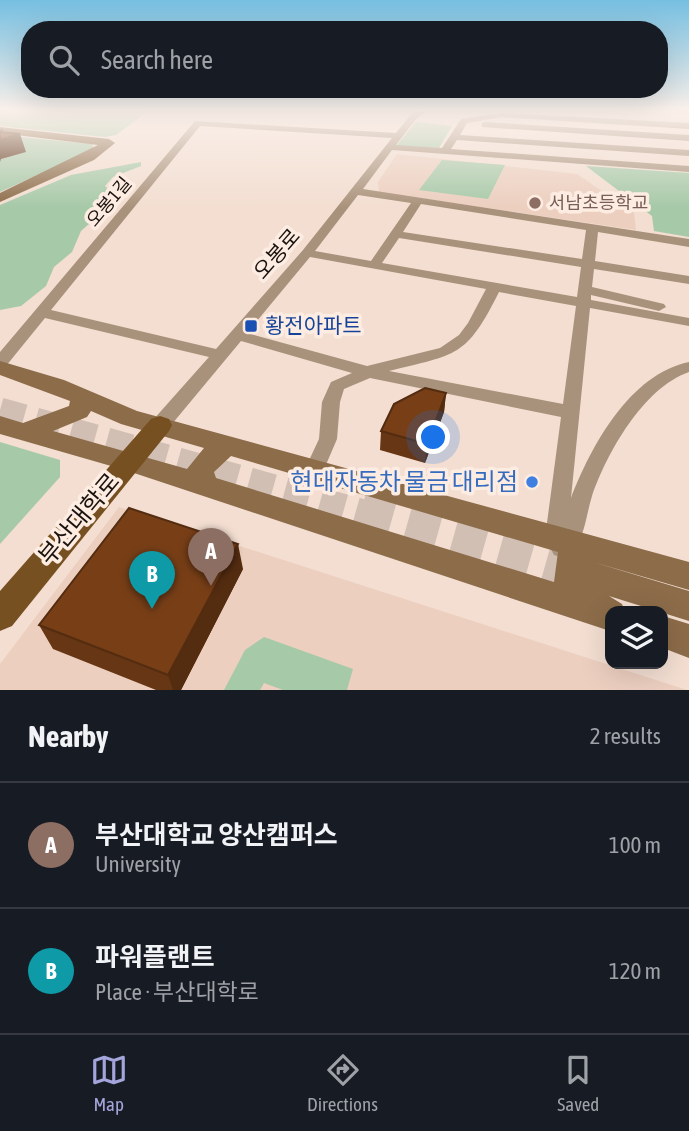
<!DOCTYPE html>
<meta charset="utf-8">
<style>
:root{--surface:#171b24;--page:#242831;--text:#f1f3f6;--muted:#9ea1a6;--line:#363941;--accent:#a4a5db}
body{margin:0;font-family:"Asap Condensed","Noto Sans KR",sans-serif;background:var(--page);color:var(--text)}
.controls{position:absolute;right:21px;bottom:21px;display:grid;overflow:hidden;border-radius:14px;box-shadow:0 7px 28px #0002}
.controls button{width:63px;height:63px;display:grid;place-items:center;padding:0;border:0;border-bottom:2px solid var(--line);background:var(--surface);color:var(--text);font:35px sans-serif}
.you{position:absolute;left:434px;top:438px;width:24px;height:24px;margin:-18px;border:5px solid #fff;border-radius:50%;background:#1a73e8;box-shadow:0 0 0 10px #1a73e833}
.badge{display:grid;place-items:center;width:46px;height:46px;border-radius:50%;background:var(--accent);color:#fff;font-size:23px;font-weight:700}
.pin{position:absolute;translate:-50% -58px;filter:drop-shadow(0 2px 4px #0008)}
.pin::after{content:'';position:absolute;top:37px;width:24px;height:21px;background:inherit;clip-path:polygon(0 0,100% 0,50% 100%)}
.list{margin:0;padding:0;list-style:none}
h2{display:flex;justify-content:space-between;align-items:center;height:91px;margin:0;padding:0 28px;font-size:30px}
h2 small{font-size:23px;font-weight:400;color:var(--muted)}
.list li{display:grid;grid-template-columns:46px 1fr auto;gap:21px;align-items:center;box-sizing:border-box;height:126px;padding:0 28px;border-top:2px solid var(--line)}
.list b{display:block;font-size:26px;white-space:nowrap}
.list p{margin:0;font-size:23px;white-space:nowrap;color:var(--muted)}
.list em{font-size:23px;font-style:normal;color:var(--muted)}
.icon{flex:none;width:38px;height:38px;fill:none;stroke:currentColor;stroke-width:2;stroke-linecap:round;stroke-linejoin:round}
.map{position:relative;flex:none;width:689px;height:690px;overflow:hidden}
.search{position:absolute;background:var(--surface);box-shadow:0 7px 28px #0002;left:21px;right:21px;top:21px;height:77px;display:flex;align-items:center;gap:18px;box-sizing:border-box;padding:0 24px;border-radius:28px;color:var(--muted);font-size:26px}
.sheet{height:343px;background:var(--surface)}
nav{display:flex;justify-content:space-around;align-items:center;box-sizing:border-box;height:98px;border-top:2px solid var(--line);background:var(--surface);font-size:19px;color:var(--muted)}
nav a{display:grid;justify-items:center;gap:4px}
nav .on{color:var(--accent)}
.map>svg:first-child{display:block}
.built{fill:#eccfbf}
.green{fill:#a6c9a8}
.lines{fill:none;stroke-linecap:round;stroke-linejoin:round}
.secondary-tunnel-far1{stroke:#d2bfb4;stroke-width:25;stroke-dasharray:25 12;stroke-linecap:butt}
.secondary-tunnel{stroke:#d2bfb4;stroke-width:32;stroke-dasharray:32 16;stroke-linecap:butt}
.street{fill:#a9927b;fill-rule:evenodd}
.secondary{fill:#8c6c49;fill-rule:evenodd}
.primary{fill:#775022;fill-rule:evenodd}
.wall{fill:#673614}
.shaded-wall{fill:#542c10}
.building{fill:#783f17;stroke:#542c10;stroke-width:2}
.education-dot{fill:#8d6e63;stroke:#fdece2;stroke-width:2.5}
.transit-dot{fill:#1a4fb4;stroke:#fdece2;stroke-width:2.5}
.shop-dot{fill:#3f7fe0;stroke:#fdece2;stroke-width:2.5}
.labels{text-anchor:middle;stroke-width:7;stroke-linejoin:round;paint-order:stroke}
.far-street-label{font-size:18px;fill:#19120d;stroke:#fdece2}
.far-education-label{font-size:18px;fill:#785e54;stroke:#fdece2;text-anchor:start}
.street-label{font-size:21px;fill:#19120d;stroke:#fdece2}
.transit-label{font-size:21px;fill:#164399;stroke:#fdece2;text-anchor:start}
.near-shop-label{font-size:24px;fill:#366cbe;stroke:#fdece2;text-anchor:end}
.near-street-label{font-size:24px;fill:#19120d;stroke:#fdece2}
</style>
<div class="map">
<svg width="689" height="690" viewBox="0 0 689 690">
<rect width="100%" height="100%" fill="#f3ded1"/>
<path class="built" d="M397 154 577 174 634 213 636 230 379 192 378 182Z
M119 507 687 690H0V664Z"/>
<path class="green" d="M4 111H148L116 135 105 137 0 126V113Z
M416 122 452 126 439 148 396 146Z
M0 135 92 144 94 149 0 192Z
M442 160 505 165 488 199 419 190Z
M141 162V166L113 177 105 186 112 192 108 207 81 231 72 252 54 267 46 286 21 306 0 310V205L71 175Z
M586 166 689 173V237L654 231 652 216Z
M0 442 60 460V477L0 544Z
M264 637 353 669 347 690H283L264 683 260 690H224L245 650Z"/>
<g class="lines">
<path class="secondary-tunnel-far1" d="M0 410 367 513"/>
<path class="secondary-tunnel" d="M361 511 584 574"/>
<path class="street" d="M0 111H5L1 113Z
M418 111H428L417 118 396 145 442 148 461 119 501 113 689 123V129L501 117 467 123 460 135 689 150V156L457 140 451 149 689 166V172L392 150 363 189 689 239V247L598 232 595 261 689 276V284L594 269 592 287 664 304 666 307 659 311 591 295V300L689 318V326L590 308 571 498C591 446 630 374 689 362V372C643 388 607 453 592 496 587 512 585 533 576 547 570 557 564 559 554 555L545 538 561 417 370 378 344 389 340 402 337 439 322 474 315 477 308 474 305 469 319 439 322 402 331 382 352 373 241 341 167 430H153L151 425 153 420 209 357 45 318 6 366 0 367V352L195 121 396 133 411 114ZM200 126 392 138 303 250 216 349 51 310ZM358 195 411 203 371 261 315 251ZM421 204 586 230 582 259 403 232ZM399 238 581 267 577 297 382 263ZM310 257 486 289 468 323 459 335 440 348 367 366 247 333ZM499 292 576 306 563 404 389 371C457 354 466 358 499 292Z
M678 111H689V114L679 113Z
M485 122 689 135V141L482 127V123Z"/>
<path class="secondary" d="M0 127 109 139 115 143 94 160 0 202V193L98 145 0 133Z
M0 361 64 380 137 411 689 562V590L593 562 689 591V621L609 596 622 604 625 611H610V631L125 470 0 434V416L23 423 69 406 70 401 0 375ZM91 411 121 424 204 448 187 469 53 431 87 417ZM231 456 558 552 554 582 216 478 214 472Z
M663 616 689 624V658L663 648Z"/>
<path class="primary" d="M160 416 169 419 172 425 169 431 12 626 0 631V591L151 419Z"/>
</g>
<path class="wall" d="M446 393 444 412 425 463 380 450 381 431Z
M243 569 181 690H156L53 649 39 625Z"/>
<path class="shaded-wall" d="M2 128 5 139 20 134 26 152 1 159 0 162V131Z
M446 393 444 412 425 463 427 444Z
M238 544 243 569 181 690H173L168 675Z"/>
<path class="building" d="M0 132 20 134 0 140Z
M425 388 446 393 427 444 381 431 394 404Z
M129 508 238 544 168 675 39 625Z"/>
<linearGradient id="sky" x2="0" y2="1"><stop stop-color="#76bfe1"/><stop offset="0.53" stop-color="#faf0ea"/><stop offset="1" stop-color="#faf0ea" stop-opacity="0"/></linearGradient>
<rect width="689" height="208" fill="url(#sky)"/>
<circle class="education-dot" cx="535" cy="203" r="7"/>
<rect class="transit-dot" x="244" y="319" width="14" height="14" rx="3.5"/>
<circle class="shop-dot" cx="532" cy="482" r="7"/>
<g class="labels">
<g class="far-street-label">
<text transform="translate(109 202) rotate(-50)" y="6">오봉1길</text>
</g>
<g class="far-education-label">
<text x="549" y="209">서남초등학교</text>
</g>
<g class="street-label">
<text transform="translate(277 254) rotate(-49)" y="7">오봉로</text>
</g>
<g class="transit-label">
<text x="265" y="333">황전아파트</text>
</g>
<g class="near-shop-label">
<text x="518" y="490">현대자동차 물금 대리점</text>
</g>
<g class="near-street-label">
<text transform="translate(79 519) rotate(-50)" y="8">부산대학로</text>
</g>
</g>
</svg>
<div class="controls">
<button><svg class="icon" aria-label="layers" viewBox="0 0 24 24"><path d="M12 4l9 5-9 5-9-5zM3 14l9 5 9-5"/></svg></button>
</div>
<div class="you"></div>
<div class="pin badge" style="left:211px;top:586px;background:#8d6e63">A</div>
<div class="pin badge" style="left:152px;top:609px;background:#0f9aa8">B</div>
<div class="search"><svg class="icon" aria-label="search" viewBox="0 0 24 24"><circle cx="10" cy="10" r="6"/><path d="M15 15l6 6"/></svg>Search here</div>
</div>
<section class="sheet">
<h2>Nearby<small>2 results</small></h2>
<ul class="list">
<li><span class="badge" style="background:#8d6e63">A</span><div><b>부산대학교 양산캠퍼스</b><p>University</p></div><em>100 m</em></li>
<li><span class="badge" style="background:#0f9aa8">B</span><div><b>파워플랜트</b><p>Place · 부산대학로</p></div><em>120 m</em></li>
</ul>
</section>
<nav>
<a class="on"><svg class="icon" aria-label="map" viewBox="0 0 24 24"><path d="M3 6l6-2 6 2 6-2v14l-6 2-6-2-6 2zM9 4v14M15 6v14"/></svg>Map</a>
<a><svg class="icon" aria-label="directions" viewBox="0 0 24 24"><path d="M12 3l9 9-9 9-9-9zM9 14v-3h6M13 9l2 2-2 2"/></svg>Directions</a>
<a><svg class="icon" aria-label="saved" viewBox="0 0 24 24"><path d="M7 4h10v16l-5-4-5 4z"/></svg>Saved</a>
</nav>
